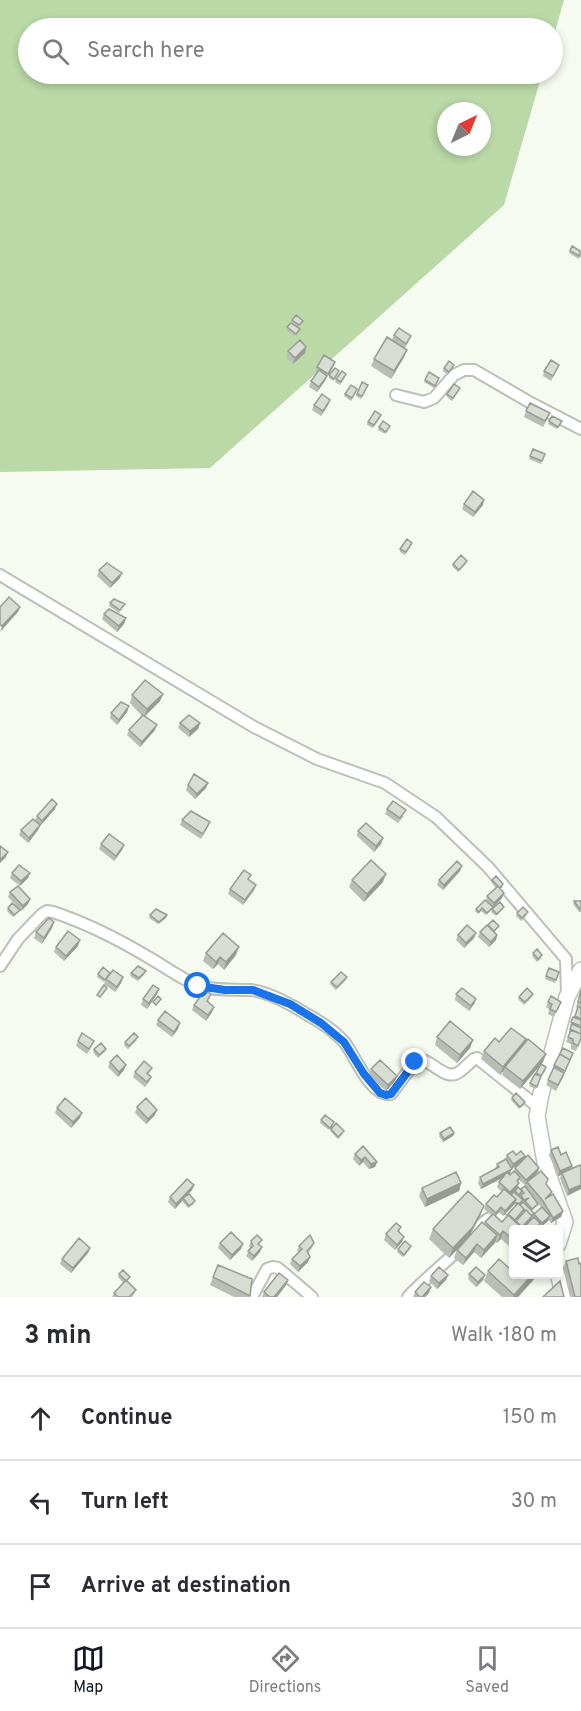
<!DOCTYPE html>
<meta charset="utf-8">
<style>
:root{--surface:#fff;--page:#f7f7f7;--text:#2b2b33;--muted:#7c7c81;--line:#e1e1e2;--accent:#111827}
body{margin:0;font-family:Overpass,sans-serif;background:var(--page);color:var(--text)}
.controls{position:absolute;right:18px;bottom:18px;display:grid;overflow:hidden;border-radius:6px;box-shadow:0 3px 9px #0003}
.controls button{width:54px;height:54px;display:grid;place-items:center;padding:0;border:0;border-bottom:2px solid var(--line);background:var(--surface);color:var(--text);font:30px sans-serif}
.compass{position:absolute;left:437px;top:102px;width:54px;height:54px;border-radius:50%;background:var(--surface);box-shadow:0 3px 9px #0003;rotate:43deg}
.stop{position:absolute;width:18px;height:18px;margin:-14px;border:4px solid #1a73e8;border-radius:50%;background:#fff}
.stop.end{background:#1a73e8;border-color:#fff;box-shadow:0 2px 6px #0008}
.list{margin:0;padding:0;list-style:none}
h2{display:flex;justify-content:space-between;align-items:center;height:78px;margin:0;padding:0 24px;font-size:26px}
h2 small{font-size:20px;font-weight:400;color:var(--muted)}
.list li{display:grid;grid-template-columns:39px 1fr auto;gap:18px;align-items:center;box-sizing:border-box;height:84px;padding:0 24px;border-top:2px solid var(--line)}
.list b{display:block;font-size:22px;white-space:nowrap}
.list em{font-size:20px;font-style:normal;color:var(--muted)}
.icon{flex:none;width:33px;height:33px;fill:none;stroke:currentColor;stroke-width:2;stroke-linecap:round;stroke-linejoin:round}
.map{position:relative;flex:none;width:581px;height:1297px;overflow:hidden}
.search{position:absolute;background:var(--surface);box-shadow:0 3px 9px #0003;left:18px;right:18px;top:18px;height:66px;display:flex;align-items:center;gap:15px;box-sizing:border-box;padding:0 21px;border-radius:33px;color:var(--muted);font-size:22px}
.sheet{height:330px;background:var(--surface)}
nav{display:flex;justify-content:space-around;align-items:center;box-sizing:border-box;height:84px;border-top:2px solid var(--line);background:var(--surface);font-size:16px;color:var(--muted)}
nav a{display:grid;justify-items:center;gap:3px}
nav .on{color:var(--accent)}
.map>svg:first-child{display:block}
.green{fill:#bad9a7;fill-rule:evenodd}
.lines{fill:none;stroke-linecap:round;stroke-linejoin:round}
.street-casing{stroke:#bbc1b7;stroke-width:14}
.secondary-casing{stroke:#bbc1b7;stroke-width:18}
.street{stroke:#fff;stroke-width:10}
.secondary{stroke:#fff;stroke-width:15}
.wall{fill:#b9beb5;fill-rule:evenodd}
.shaded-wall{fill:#969b94}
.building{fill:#d7ddd3;stroke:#969b94;stroke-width:1.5}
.route{stroke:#1a73e8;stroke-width:8}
</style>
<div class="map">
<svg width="581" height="1297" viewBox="0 0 581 1297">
<rect width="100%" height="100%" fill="#f5fbf1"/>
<path class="green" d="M0 0H564L553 39 552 28H28V74H542L504 205 210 468 0 472ZM446 111H482V147H446Z"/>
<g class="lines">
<defs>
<path id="street" d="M396 395 424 402 434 398 454 375 464 370H474L531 403 581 429
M0 575 254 727 317 759 385 783 436 817 488 867 566 959 567 994
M0 966 18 939 42 914 47 911 53 912C86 923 118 939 148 957 161 964 187 983 200 986 216 991 233 989 250 990 267 991 294 1006 308 1015 321 1022 335 1031 345 1043 355 1056 371 1098 391 1094L415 1062 419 1059C432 1060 446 1082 459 1072 464 1069 469 1063 474 1059L477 1058 538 1107
M252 1297 267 1269 273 1267 278 1268 312 1297
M408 1297C427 1276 451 1259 470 1238 475 1233 483 1220 490 1218 500 1216 509 1223 515 1230"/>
<path id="secondary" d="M558 1244 565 1222 546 1168 537 1116 541 1094 567 997 581 970
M558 1273 564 1297"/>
</defs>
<use href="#street" class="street-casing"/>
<use href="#secondary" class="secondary-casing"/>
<use href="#street" class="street"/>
<use href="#secondary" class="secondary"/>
</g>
<path class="wall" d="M570 251 580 256 579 259 569 253Z
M292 320 303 321 298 328 300 329 295 336 286 330Z
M394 335 409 341 405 348 407 350 404 357 391 379 371 366 374 359 392 340Z
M306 347 305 353 293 364 286 357 288 351Z
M335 362 333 368 317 392 309 387 311 381 317 373 315 372 317 367Z
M444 368H453L448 375 443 371Z
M557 370 551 381 543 376 544 371Z
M339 371 333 381 329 378V375Z
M345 377 340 385 335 382 336 379Z
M439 378 434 388 424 382 425 380Z
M362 382 368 385 361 399 356 396Z
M459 391 452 401 446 396 447 394Z
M356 392 351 401 344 396 345 394Z
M330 400 328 405 321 416 312 410 314 405Z
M526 411 548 418 543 427 524 417Z
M380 418 373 428 367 425 368 422Z
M549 421 561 424 557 429 548 424Z
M379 427 389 428 385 434 378 430Z
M533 449 545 454 541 464 529 459Z
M464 504 483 505 473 517 462 509Z
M411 545 405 555 400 552V549Z
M453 564H466L458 572 452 566Z
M99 570 120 578 110 588 97 576Z
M110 603 125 604 119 613 109 606Z
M104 614 126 618 124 624 117 632 102 619Z
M163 694 160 701 145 716 155 730 140 747 127 735 129 730 142 716 130 703 132 695Z
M129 706 127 712 117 725 110 718 111 713Z
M180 723H200L198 729 189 737 178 728Z
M208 783 206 788 195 799 186 790 188 785Z
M55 809 40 826 38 830 28 843 19 835 21 830 35 820 37 816Z
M387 809 404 816 398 823 385 814Z
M182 820 210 822 201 839 180 825Z
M358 831 383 838 381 844 374 852 357 836Z
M101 844 124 845 122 850 114 861 99 849Z
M462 866 460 871 443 890 437 885 439 880Z
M12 873H30L28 878 20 886 10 878Z
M249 879 256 885 254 890 243 905 228 894 230 889Z
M352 880 383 882 364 902 349 887Z
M492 880 503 887 500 889 504 893 502 898 486 915 481 911 478 914 475 911 476 909 486 900 487 896 496 888 491 882Z
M10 892 30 899 28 904 21 911 8 897Z
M574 901H581V912H579L573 904Z
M504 907 503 909 496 916 491 912 492 909Z
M8 908 20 910 19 912 13 917 7 911Z
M517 913 527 915 521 921 516 916Z
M150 915H167L166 918 158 924 149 918Z
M54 922 52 928 42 944 34 938 36 932Z
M499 926 498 928 494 932 497 935 496 940 489 947 478 937 480 932Z
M476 933 474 938 464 948 456 940 458 935Z
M78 946 64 961 54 952 56 947Z
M206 953 236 955 224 970 218 964 213 969 203 961Z
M533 953 542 958 537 962 532 956Z
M559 972 555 983 545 979 546 976Z
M110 973 104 982 97 977 98 974Z
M131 973 145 974 138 981 130 976Z
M123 977 121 983 115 992 104 984 106 979Z
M347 977 346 980 336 990 330 984 331 982Z
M159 989 157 994 147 1009 141 1005 143 999Z
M581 989V1038L576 1051 571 1049V1044L566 1042 570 1033 569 1032 571 1025H570L578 1008 576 1007Z
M456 994 476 999 474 1004 469 1011 455 1000Z
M533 994 532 997 524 1005 518 999 519 997Z
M209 1000 208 1002 212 1012 206 1021 192 1010 194 1005Z
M548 1002H561L554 1017 548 1014 549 1009 546 1007Z
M158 1020 180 1023 178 1029 172 1037 156 1025Z
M437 1037 473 1040 470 1048 457 1063 435 1045Z
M526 1039 524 1044 546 1054 543 1062 520 1089 502 1075 504 1070 500 1075 481 1059 484 1051 499 1042Z
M137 1040 128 1049 124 1045 125 1042Z
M78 1041 92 1046 87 1054 76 1046Z
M94 1049H106L105 1052 98 1058 93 1052Z
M570 1060 563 1078 556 1091 546 1085 552 1071 554 1065Z
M110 1062 126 1065 124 1070 118 1077 108 1067Z
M541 1064 546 1070 540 1079 536 1089 529 1086 535 1074Z
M152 1068 148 1075 151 1077 149 1082 145 1087 133 1077 135 1072Z
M371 1069 397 1076 395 1081 386 1091 369 1075Z
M512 1098 524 1105 519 1109 511 1100Z
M137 1107 155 1115 146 1124 135 1113Z
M57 1108 80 1118 71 1128 55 1113Z
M321 1120 334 1122 329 1130 320 1123Z
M331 1129 343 1134 338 1139 330 1131Z
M440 1133H454L453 1136 443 1142 439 1136Z
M551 1150 561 1155 572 1166 571 1168 580 1165 567 1196 560 1178 561 1175 558 1176 549 1155Z
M355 1154 377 1162 375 1167 369 1169 363 1162 359 1166 353 1159Z
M507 1155 525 1156 524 1159 537 1173 532 1178 546 1184 552 1192 551 1195 563 1211 561 1217 551 1223 549 1220 540 1228 539 1227 538 1230H523V1229L522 1230H513V1240L509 1246 501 1239 497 1243 495 1242 481 1258 474 1252 463 1265 454 1258 457 1250 449 1258 429 1239 433 1229 484 1206 480 1216 470 1235 485 1224 491 1215 484 1209 486 1204 497 1197 502 1192 497 1187 499 1182 502 1178 481 1189 478 1183 480 1177 495 1169 497 1164 505 1159ZM518 1165 515 1168 514 1171 510 1175 511 1169ZM519 1180 525 1185 526 1184 525 1187 521 1190 517 1188ZM533 1197 541 1207 534 1214 532 1211 537 1206ZM514 1204 515 1206 502 1222 496 1216 499 1212 503 1216Z
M461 1183 459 1191 425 1207 419 1196 422 1188Z
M194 1185 192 1190 188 1194 194 1204 188 1208 182 1201 175 1209 168 1202 170 1197Z
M401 1227 399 1232 402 1242 395 1250 384 1240 386 1234Z
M251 1241 260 1245V1252L252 1261 246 1256 250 1249 249 1246Z
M220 1243 241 1249 230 1260 218 1248Z
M314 1243 312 1248 308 1253 310 1257 308 1262 298 1272 290 1264 292 1259 299 1252 297 1251 299 1246Z
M90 1248 88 1253 71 1273 60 1264 62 1259Z
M398 1249H410L403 1257 397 1252Z
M566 1261 579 1264 581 1297H570L563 1268Z
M218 1265 252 1279 249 1297H234L210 1285Z
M509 1268 513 1275H540L536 1277 518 1297H502L484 1281 488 1271Z
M119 1274 130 1277 127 1281 136 1290 132 1297H112L114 1293 124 1283 118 1277Z
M469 1274 485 1275 483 1280 476 1287 468 1279Z
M448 1275 446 1280 437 1289 429 1281 431 1276Z
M288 1280 286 1285 277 1297H262L264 1292Z
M415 1292 429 1293 425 1297H413Z"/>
<path class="shaded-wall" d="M306 347 305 353 293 364 295 358Z
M407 350 404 357 391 379 394 371Z
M327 376 325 381 317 392 319 387Z
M330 400 328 405 321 416 323 411Z
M484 500 483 505 473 517 475 512Z
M122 573 120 578 110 588 112 583Z
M20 607 18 612 0 632 2 626Z
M126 618 124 624 117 632 119 626Z
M163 694 160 701 144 717 147 709Z
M129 706 127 712 117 725 119 720Z
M200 723 198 729 189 737 190 731Z
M157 725 155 730 140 747 142 742Z
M208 783 206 788 195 799 197 794Z
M57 804 55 809 40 826 38 830 28 843 29 838 40 825 42 821Z
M383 838 381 844 374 852 376 846Z
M124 845 122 850 114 861 116 856Z
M8 852 6 857 0 863V860Z
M462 866 460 871 443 890 444 885Z
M30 873 28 878 20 886 21 881Z
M386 874 383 882 364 902 367 894Z
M256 885 254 890 243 905 245 900Z
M504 893 502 898 486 915 487 913 492 908 494 903Z
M30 899 28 904 21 911 23 906Z
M167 915 166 918 158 924 159 922Z
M54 922 52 928 42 944 44 938Z
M476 933 474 938 464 948 466 943Z
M497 935 496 940 489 947 491 942Z
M80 940 78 946 64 961 66 956Z
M239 947 236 955 224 970 226 962Z
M220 957 218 964 213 969 216 962Z
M123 977 121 983 115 992 117 987Z
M159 989 157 994 147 1009 149 1003Z
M476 999 474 1004 469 1011 471 1006Z
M214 1007 212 1012 206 1021 208 1015Z
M180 1023 178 1029 172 1037 174 1032Z
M526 1039 523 1047 505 1067 504 1070 500 1075 503 1067Z
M473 1040 470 1048 457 1063 460 1055Z
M546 1054 543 1062 520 1089 523 1081Z
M126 1065 124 1070 118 1077 119 1072Z
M397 1076 395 1081 386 1091 388 1085Z
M157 1110 155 1115 146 1124 148 1119Z
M82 1113 80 1118 71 1128 73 1122Z
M454 1133 453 1136 443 1142 444 1139Z
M525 1156 523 1162 511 1169 510 1174 481 1189 483 1184 511 1169 513 1164Z
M365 1157 363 1162 359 1166 361 1160Z
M377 1162 375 1167 369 1169 371 1164Z
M572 1166 570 1171 562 1173 561 1175 558 1176 560 1171Z
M539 1168 537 1173 525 1185 526 1180Z
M461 1183 459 1191 425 1207 427 1199Z
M519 1183 517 1188 508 1198 510 1192Z
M194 1185 192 1190 184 1199 183 1198 182 1201 175 1209 176 1204Z
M581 1185V1189L567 1196 569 1190Z
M516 1199 514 1205 503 1216 505 1211Z
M484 1206 480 1216 469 1237 449 1258 453 1248Z
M501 1207 499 1212 494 1218 496 1213Z
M563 1211 561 1217 551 1223 553 1218Z
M534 1213 530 1221 522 1230H521L522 1227Z
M550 1216 548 1221 540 1228 542 1223Z
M503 1231 501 1239 497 1243 500 1235Z
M497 1235 495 1243 481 1258 484 1250Z
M513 1236V1240L509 1246 511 1238Z
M404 1237 402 1242 395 1250 397 1245Z
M243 1244 241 1249 230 1260 232 1255Z
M477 1244 474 1252 463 1265 466 1258Z
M262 1247 260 1252 252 1261 254 1256Z
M90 1248 88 1253 71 1273 73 1268Z
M310 1257 308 1262 298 1272 300 1266Z
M448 1275 446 1280 437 1289 439 1283Z
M485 1275 483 1280 476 1287 478 1282Z
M532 1275H540L536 1277 518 1297H513L514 1295Z
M288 1280 286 1285 277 1297H274Z
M431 1287 429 1293 425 1297H422Z"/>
<path class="building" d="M572 246 580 251V256L570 251Z
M296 315 303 321 299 325 292 320Z
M291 323 300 329 296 334 287 327Z
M399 328 411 336 406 344 394 335Z
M387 337 407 350 394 371 374 359Z
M300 340 306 347 295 358 288 351Z
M324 355 335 362 328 374 317 367Z
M551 360 559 365 553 376 544 371Z
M449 361 454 365 449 372 444 368Z
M335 368 339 371 334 379 329 375Z
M319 370 327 376 319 387 311 381Z
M342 371 346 374 341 382 336 379Z
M429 372 439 378 435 386 425 380Z
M362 382 368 385 362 396 357 394Z
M454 384 460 388 453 398 447 394Z
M351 385 357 389 352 398 345 394Z
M322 394 330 400 323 411 314 405Z
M530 403 550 413 545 421 526 411Z
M375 411 381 415 374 425 368 422Z
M552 416 562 421 558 427 549 421Z
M383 421 390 426 386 432 379 427Z
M533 449 545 454 542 461 530 456Z
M473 491 484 500 475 512 464 504Z
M407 539 412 543 406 552 400 549Z
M461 555 467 561 459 570 453 564Z
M107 563 122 573 112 583 99 570Z
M9 597 20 607 2 626 0 625V607Z
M114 599 125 604 120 610 110 603Z
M109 609 126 618 119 626 104 614Z
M145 680 163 694 147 709 132 695Z
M121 702 129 706 119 720 111 713Z
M143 715 157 725 142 742 129 730Z
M189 715 200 723 190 731 180 723Z
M194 774 208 783 197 794 188 785Z
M52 799 57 804 42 821 37 816Z
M393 801 406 810 400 818 387 809Z
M191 811 210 822 203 834 182 820Z
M33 819 40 825 29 838 21 830Z
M366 823 383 838 376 846 358 831Z
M109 834 124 845 116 856 101 844Z
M0 846 8 852 0 860Z
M371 860 386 874 367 894 352 880Z
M457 861 462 866 444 885 439 880Z
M19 865 30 873 21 881 12 873Z
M244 870 251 875 248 879 256 885 245 900 230 889Z
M496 876 503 884 500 888 492 880Z
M18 886 30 899 23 906 10 892Z
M498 886 504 893 494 903 487 896Z
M485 900 493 907 487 913 482 908 479 912 476 909Z
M574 901H581V909H580Z
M500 902 504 907 497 914 492 909Z
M12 903 20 910 14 915 8 908Z
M523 907 528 912 522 918 517 913Z
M156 909 167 915 159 922 150 915Z
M49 918 54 922 44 938 36 932Z
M493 920 499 926 494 931 488 925Z
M467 925 476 933 466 943 458 935Z
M487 925 497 935 491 942 480 932Z
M68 931 80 940 66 956 56 947Z
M223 933 239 947 226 962 220 957 216 962 206 953Z
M537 949 542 955 538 959 533 953Z
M138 966 146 971 139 978 131 973Z
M103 967 110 973 105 980 98 974Z
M549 968 559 972 556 980 546 976Z
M113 970 123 977 117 987 106 979Z
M341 972 347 977 337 987 331 982Z
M104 985 107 988 100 997 97 995Z
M153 985 159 989 149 1003 143 999Z
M462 988 476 999 471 1006 456 994Z
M527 988 533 994 525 1002 519 997Z
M205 990 211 994 207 1001 214 1007 208 1015 194 1005Z
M581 990V1003L578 1002Z
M158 996 161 999 156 1005 153 1002Z
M551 996 561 1002 556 1012 550 1009 552 1004 548 1002Z
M578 1007 581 1008V1019L575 1016Z
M165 1011 180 1023 174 1032 158 1020Z
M573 1017 581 1020V1026L571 1022Z
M450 1021 473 1040 460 1055 437 1037Z
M572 1024 581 1028V1034L570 1029Z
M511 1028 526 1039 503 1067 484 1051 495 1038 499 1042Z
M571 1030 581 1034V1038L578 1046 573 1043V1039L568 1037Z
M82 1033 94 1041 89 1049 78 1041Z
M134 1033 138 1037 129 1046 125 1042Z
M528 1039 546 1054 523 1081 505 1067Z
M101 1043 106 1049 99 1055 94 1049Z
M563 1048 573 1053 570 1060 560 1054 559 1055Z
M560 1054 570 1060 565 1071 554 1065Z
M117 1055 126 1065 119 1072 110 1062Z
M380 1060 397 1076 388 1085 371 1069Z
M144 1061 152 1068 147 1073 151 1077 147 1082 135 1072Z
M541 1064 546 1067 541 1076 536 1073Z
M554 1067 564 1073 558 1085 548 1080Z
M535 1074 541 1076 537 1087 530 1083Z
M516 1093 525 1102 520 1107 512 1098Z
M65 1098 82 1113 73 1122 57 1108Z
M146 1098 157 1110 148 1119 137 1107Z
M325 1115 334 1122 330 1128 321 1120Z
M336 1123 344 1131 338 1137 331 1129Z
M450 1127 454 1133 444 1139 440 1133Z
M363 1146 377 1162 371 1164 365 1157 361 1160 355 1154Z
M558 1147 561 1155 566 1152 572 1166 560 1171 551 1150Z
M513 1151 516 1155 521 1151 525 1156 513 1164 507 1155Z
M528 1155 539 1168 526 1180 515 1168Z
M506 1159 512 1169 483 1184 480 1177 499 1167 497 1164Z
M580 1165 581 1167V1185L569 1190 562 1173Z
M514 1171 520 1177 517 1181 519 1183 510 1192 499 1182 507 1172 510 1175Z
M541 1171 548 1179 546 1184 552 1192 545 1199 553 1194 563 1211 553 1218 543 1201 527 1182Z
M456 1172 461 1183 427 1199 422 1188Z
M187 1179 194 1185 176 1204 170 1197Z
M525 1186 538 1204 532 1209 525 1201 529 1198 524 1200 521 1195 524 1193 521 1189Z
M518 1187 522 1191 519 1195 515 1191Z
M504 1189 516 1199 505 1211 501 1207 496 1213 486 1204 494 1195 497 1197Z
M468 1191 484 1206 473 1227 453 1248 433 1229Z
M514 1192 523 1200 519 1204 515 1202 516 1199 511 1195Z
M189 1194 195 1201 189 1206 183 1198Z
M523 1202 534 1213 532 1216 526 1210 525 1211 524 1210V1209L520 1205Z
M518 1203 524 1209 515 1220 508 1214Z
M542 1207 550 1216 542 1223 534 1214Z
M526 1210 532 1216 522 1227 516 1221Z
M493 1214 502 1222 508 1215 521 1227 519 1230H513V1236L511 1238 503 1231 500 1235 485 1222Z
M534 1217 540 1223 535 1230H524L523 1228Z
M482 1222 497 1235 484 1250 477 1244 466 1258 457 1250Z
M396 1223 401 1227 398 1231 404 1237 397 1245 386 1234Z
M231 1232 243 1244 232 1255 220 1243Z
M257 1235 262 1240 258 1244 262 1247 254 1256 248 1251 253 1246 251 1241Z
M310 1235 314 1243 307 1251 310 1257 300 1266 292 1259 302 1249 299 1246Z
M79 1238 90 1248 73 1268 62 1259Z
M405 1241 411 1246 404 1255 398 1249Z
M578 1258 579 1264 581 1263V1297H575L566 1261Z
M499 1259 509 1268 513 1264V1275H532L514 1295 488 1271Z
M218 1265 252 1279 250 1296 213 1277Z
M439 1267 448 1275 439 1283 431 1276Z
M476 1267 485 1275 478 1282 469 1274Z
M123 1270 130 1277 126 1281 119 1274Z
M279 1273 288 1280 274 1297H270L264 1292Z
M126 1280 136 1290 129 1297H118L114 1293Z
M560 1281 564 1297H543Z
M424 1282 431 1287 422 1297H420L415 1292Z"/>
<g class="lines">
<path class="route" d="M198 986 225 990H253L290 1004 321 1023 344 1042 364 1074 380 1093 386 1095 391 1094 415 1062"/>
</g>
</svg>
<div class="controls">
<button><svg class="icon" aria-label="layers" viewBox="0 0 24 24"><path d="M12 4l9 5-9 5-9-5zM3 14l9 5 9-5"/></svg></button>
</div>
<svg class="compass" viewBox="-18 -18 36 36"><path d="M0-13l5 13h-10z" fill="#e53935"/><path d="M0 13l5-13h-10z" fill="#7c7c81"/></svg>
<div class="stop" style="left:198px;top:986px"></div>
<div class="stop end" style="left:415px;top:1062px"></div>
<div class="search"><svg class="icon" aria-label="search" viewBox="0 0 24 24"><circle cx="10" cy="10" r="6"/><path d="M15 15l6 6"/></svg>Search here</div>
</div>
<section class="sheet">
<h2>3 min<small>Walk · 180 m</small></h2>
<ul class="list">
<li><svg class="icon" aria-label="ahead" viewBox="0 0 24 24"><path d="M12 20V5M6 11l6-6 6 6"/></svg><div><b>Continue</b></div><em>150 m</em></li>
<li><svg class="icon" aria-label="left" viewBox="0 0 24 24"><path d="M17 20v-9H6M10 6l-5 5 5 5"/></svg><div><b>Turn left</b></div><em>30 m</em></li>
<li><svg class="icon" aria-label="arrive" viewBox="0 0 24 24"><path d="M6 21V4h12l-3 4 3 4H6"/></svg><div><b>Arrive at destination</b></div></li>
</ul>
</section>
<nav>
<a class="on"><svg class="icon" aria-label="map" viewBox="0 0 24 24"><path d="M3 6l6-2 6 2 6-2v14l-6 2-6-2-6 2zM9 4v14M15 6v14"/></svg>Map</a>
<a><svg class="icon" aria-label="directions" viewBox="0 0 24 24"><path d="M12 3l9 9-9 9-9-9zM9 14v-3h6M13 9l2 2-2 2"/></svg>Directions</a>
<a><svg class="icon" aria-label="saved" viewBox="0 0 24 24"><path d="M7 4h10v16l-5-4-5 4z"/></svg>Saved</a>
</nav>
